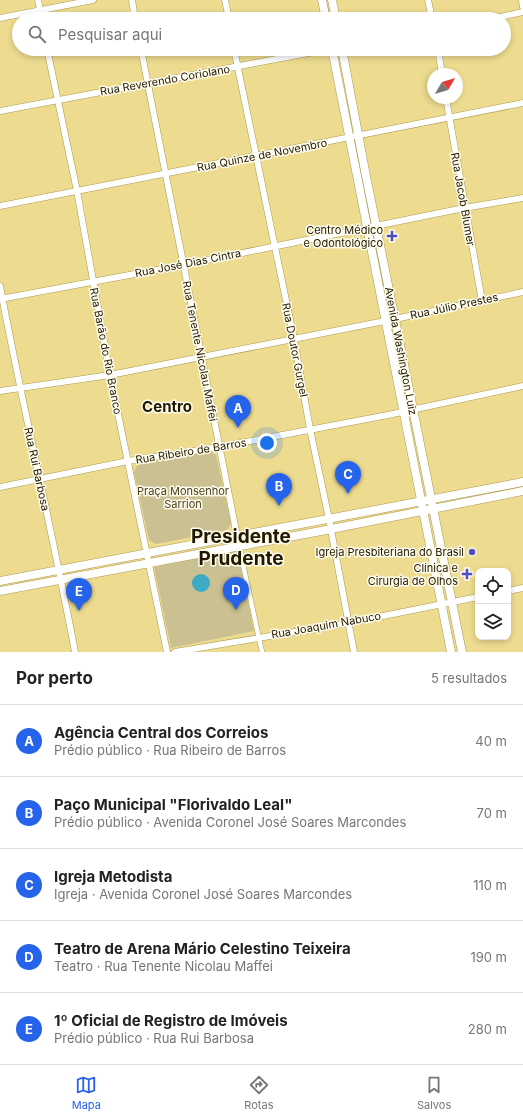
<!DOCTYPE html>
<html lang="pt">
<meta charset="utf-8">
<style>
:root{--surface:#fff;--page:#f2f2f2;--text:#222;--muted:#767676;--line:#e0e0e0;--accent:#2563eb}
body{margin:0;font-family:Inter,sans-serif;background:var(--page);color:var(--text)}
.controls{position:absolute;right:12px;bottom:12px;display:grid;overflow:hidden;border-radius:8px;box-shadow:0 2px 6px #0003}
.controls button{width:36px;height:36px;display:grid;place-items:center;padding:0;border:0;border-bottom:1px solid var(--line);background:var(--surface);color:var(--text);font:20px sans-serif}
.compass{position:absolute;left:427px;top:68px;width:36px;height:36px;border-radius:50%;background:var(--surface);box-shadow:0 2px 6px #0003;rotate:52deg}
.you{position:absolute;left:267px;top:443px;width:14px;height:14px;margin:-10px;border:3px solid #fff;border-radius:50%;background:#1a73e8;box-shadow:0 0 0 6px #1a73e833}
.badge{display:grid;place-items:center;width:26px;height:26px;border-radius:50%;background:var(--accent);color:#fff;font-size:13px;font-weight:700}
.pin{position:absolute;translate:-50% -33px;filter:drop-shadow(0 1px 2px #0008)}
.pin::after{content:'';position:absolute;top:21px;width:14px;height:12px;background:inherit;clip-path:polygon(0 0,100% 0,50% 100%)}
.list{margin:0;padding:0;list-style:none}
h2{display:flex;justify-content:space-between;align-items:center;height:52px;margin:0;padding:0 16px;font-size:17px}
h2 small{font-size:13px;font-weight:400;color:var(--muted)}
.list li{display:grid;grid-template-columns:26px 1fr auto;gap:12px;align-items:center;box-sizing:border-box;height:72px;padding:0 16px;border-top:1px solid var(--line)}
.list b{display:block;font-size:15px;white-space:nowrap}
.list p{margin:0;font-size:13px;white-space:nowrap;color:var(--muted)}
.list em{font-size:13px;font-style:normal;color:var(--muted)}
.icon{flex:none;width:22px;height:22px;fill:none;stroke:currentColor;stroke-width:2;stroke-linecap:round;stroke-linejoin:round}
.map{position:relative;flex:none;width:523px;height:652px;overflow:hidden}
.search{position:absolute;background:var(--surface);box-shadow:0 2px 6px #0003;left:12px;right:12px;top:12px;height:44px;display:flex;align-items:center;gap:10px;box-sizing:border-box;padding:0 14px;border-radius:22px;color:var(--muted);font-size:15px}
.sheet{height:412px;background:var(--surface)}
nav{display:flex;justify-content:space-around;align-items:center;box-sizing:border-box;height:56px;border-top:1px solid var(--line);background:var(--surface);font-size:11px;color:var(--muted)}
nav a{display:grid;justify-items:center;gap:2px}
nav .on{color:var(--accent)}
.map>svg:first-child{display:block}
.green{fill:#cac091}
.water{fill:#3eaac4}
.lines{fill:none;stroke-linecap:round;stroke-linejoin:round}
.pedestrian-casing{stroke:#ac9b50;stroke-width:5.5}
.minor-casing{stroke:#ac9b50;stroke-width:7}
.secondary-casing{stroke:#ac9b50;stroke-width:9}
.pedestrian{stroke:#fff;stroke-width:4.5}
.minor{stroke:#fff;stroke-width:6}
.secondary{stroke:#fff;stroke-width:8}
.poi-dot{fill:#4d4fc5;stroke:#fffced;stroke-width:1.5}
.labels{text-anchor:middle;stroke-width:3;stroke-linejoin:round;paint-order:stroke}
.street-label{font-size:11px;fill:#201900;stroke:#fffced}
.poi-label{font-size:11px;fill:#201900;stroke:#fffced;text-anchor:end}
.park-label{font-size:11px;fill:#48401d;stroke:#fffced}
.district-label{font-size:15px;font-weight:bold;fill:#201900;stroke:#fffced}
.town-label{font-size:19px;font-weight:bold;fill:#201900;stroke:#fffced}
</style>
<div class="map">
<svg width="523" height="652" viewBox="0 0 523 652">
<rect width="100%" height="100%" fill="#eddb8f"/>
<path class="green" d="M209 450 216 455 231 523 227 530 156 544 149 540 134 472 138 464Z
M237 550 254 631 171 648 154 567Z"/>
<path class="water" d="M192 583a9 9 0 1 1 18 0a9 9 0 1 1-18 0Z"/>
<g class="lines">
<defs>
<path id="pedestrian" d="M239 546 262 652"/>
<path id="minor" d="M38 0 42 19
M132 0 135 19
M225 0 229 19
M428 0 432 19
M522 0 523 7
M0 18 93 0
M491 19 523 12
M47 49 77 191 110 375 167 652
M141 49 239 546
M234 49 294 339 310 429 329 519 354 652
M438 49 442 74
M446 98 482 301
M0 111 330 49
M0 206 523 103
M0 286C23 408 52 530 75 652
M0 299 183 265 464 208 523 198
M0 391 110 375 395 319 523 292
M0 487 128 461 219 447 388 415 523 386
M508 591 523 588
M175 652 348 623 478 597"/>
<path id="secondary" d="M322 0 326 19
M332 0 336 19
M332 49 451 652
M342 49 365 171 462 652
M0 581 523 482
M0 591 321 531 523 491"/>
</defs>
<use href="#pedestrian" class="pedestrian-casing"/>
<use href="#minor" class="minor-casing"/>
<use href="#secondary" class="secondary-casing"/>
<use href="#pedestrian" class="pedestrian"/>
<use href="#minor" class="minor"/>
<use href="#secondary" class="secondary"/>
</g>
<g class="poi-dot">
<path d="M390 230h4v4h4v4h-4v4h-4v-4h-4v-4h4z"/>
<circle cx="472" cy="552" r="4"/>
<path d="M465 568h4v4h4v4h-4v4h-4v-4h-4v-4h4z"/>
</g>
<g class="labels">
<g class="street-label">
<text transform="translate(165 80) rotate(-10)" y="4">Rua Reverendo Coriolano</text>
<text transform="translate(262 155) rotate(-11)" y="4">Rua Quinze de Novembro</text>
<text transform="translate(463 199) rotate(80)" y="4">Rua Jacob Blumer</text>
<text transform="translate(188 263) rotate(-11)" y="4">Rua José Dias Cintra</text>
<text transform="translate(454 306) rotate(-12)" y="4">Rua Júlio Prestes</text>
<text transform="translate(295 350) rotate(79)" y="4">Rua Doutor Gurgel</text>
<text transform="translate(106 351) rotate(79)" y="4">Rua Barão do Rio Branco</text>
<text transform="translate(200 351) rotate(79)" y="4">Rua Tenente Nicolau Maffei</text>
<text transform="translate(401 351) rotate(79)" y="4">Avenida Washington Luiz</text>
<text transform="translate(191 451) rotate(-9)" y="4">Rua Ribeiro de Barros</text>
<text transform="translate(37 469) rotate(78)" y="4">Rua Rui Barbosa</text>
<text transform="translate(326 625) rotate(-10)" y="4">Rua Joaquim Nabuco</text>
</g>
<g class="poi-label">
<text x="383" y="234">Centro Médico<tspan x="383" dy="13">e Odontológico</tspan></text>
<text x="464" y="556">Igreja Presbiteriana do Brasil</text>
<text x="458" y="572">Clínica e<tspan x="458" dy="13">Cirurgia de Olhos</tspan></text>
</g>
<g class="park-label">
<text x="183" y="495">Praça Monsenhor<tspan x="183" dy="13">Sarrion</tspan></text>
</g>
<g class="district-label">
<text x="167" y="412">Centro</text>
</g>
<g class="town-label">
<text x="241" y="543">Presidente<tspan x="241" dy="22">Prudente</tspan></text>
</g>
</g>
</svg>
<div class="controls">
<button><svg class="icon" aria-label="locate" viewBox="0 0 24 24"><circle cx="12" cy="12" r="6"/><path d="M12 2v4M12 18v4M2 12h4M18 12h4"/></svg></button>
<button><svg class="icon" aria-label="layers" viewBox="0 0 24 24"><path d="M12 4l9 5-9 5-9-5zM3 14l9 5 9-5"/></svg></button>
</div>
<svg class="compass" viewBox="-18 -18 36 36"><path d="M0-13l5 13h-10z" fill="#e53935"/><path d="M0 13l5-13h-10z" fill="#767676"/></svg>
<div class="you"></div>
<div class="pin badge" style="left:238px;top:428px">A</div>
<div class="pin badge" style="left:279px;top:506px">B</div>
<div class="pin badge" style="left:348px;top:494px">C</div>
<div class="pin badge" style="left:236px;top:610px">D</div>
<div class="pin badge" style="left:79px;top:611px">E</div>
<div class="search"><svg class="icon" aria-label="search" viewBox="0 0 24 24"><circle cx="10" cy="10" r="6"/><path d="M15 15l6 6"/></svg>Pesquisar aqui</div>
</div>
<section class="sheet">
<h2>Por perto<small>5 resultados</small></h2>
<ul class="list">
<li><span class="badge">A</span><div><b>Agência Central dos Correios</b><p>Prédio público · Rua Ribeiro de Barros</p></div><em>40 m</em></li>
<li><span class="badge">B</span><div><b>Paço Municipal &quot;Florivaldo Leal&quot;</b><p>Prédio público · Avenida Coronel José Soares Marcondes</p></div><em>70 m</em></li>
<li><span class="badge">C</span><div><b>Igreja Metodista</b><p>Igreja · Avenida Coronel José Soares Marcondes</p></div><em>110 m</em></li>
<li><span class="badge">D</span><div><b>Teatro de Arena Mário Celestino Teixeira</b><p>Teatro · Rua Tenente Nicolau Maffei</p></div><em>190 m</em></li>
<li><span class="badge">E</span><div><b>1º Oficial de Registro de Imóveis</b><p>Prédio público · Rua Rui Barbosa</p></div><em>280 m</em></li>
</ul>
</section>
<nav>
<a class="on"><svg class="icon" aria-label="map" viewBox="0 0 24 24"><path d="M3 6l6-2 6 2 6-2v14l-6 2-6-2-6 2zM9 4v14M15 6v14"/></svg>Mapa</a>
<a><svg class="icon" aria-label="directions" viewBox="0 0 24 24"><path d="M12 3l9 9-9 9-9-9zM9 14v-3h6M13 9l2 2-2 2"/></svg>Rotas</a>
<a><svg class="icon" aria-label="saved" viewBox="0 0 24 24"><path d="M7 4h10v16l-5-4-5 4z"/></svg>Salvos</a>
</nav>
